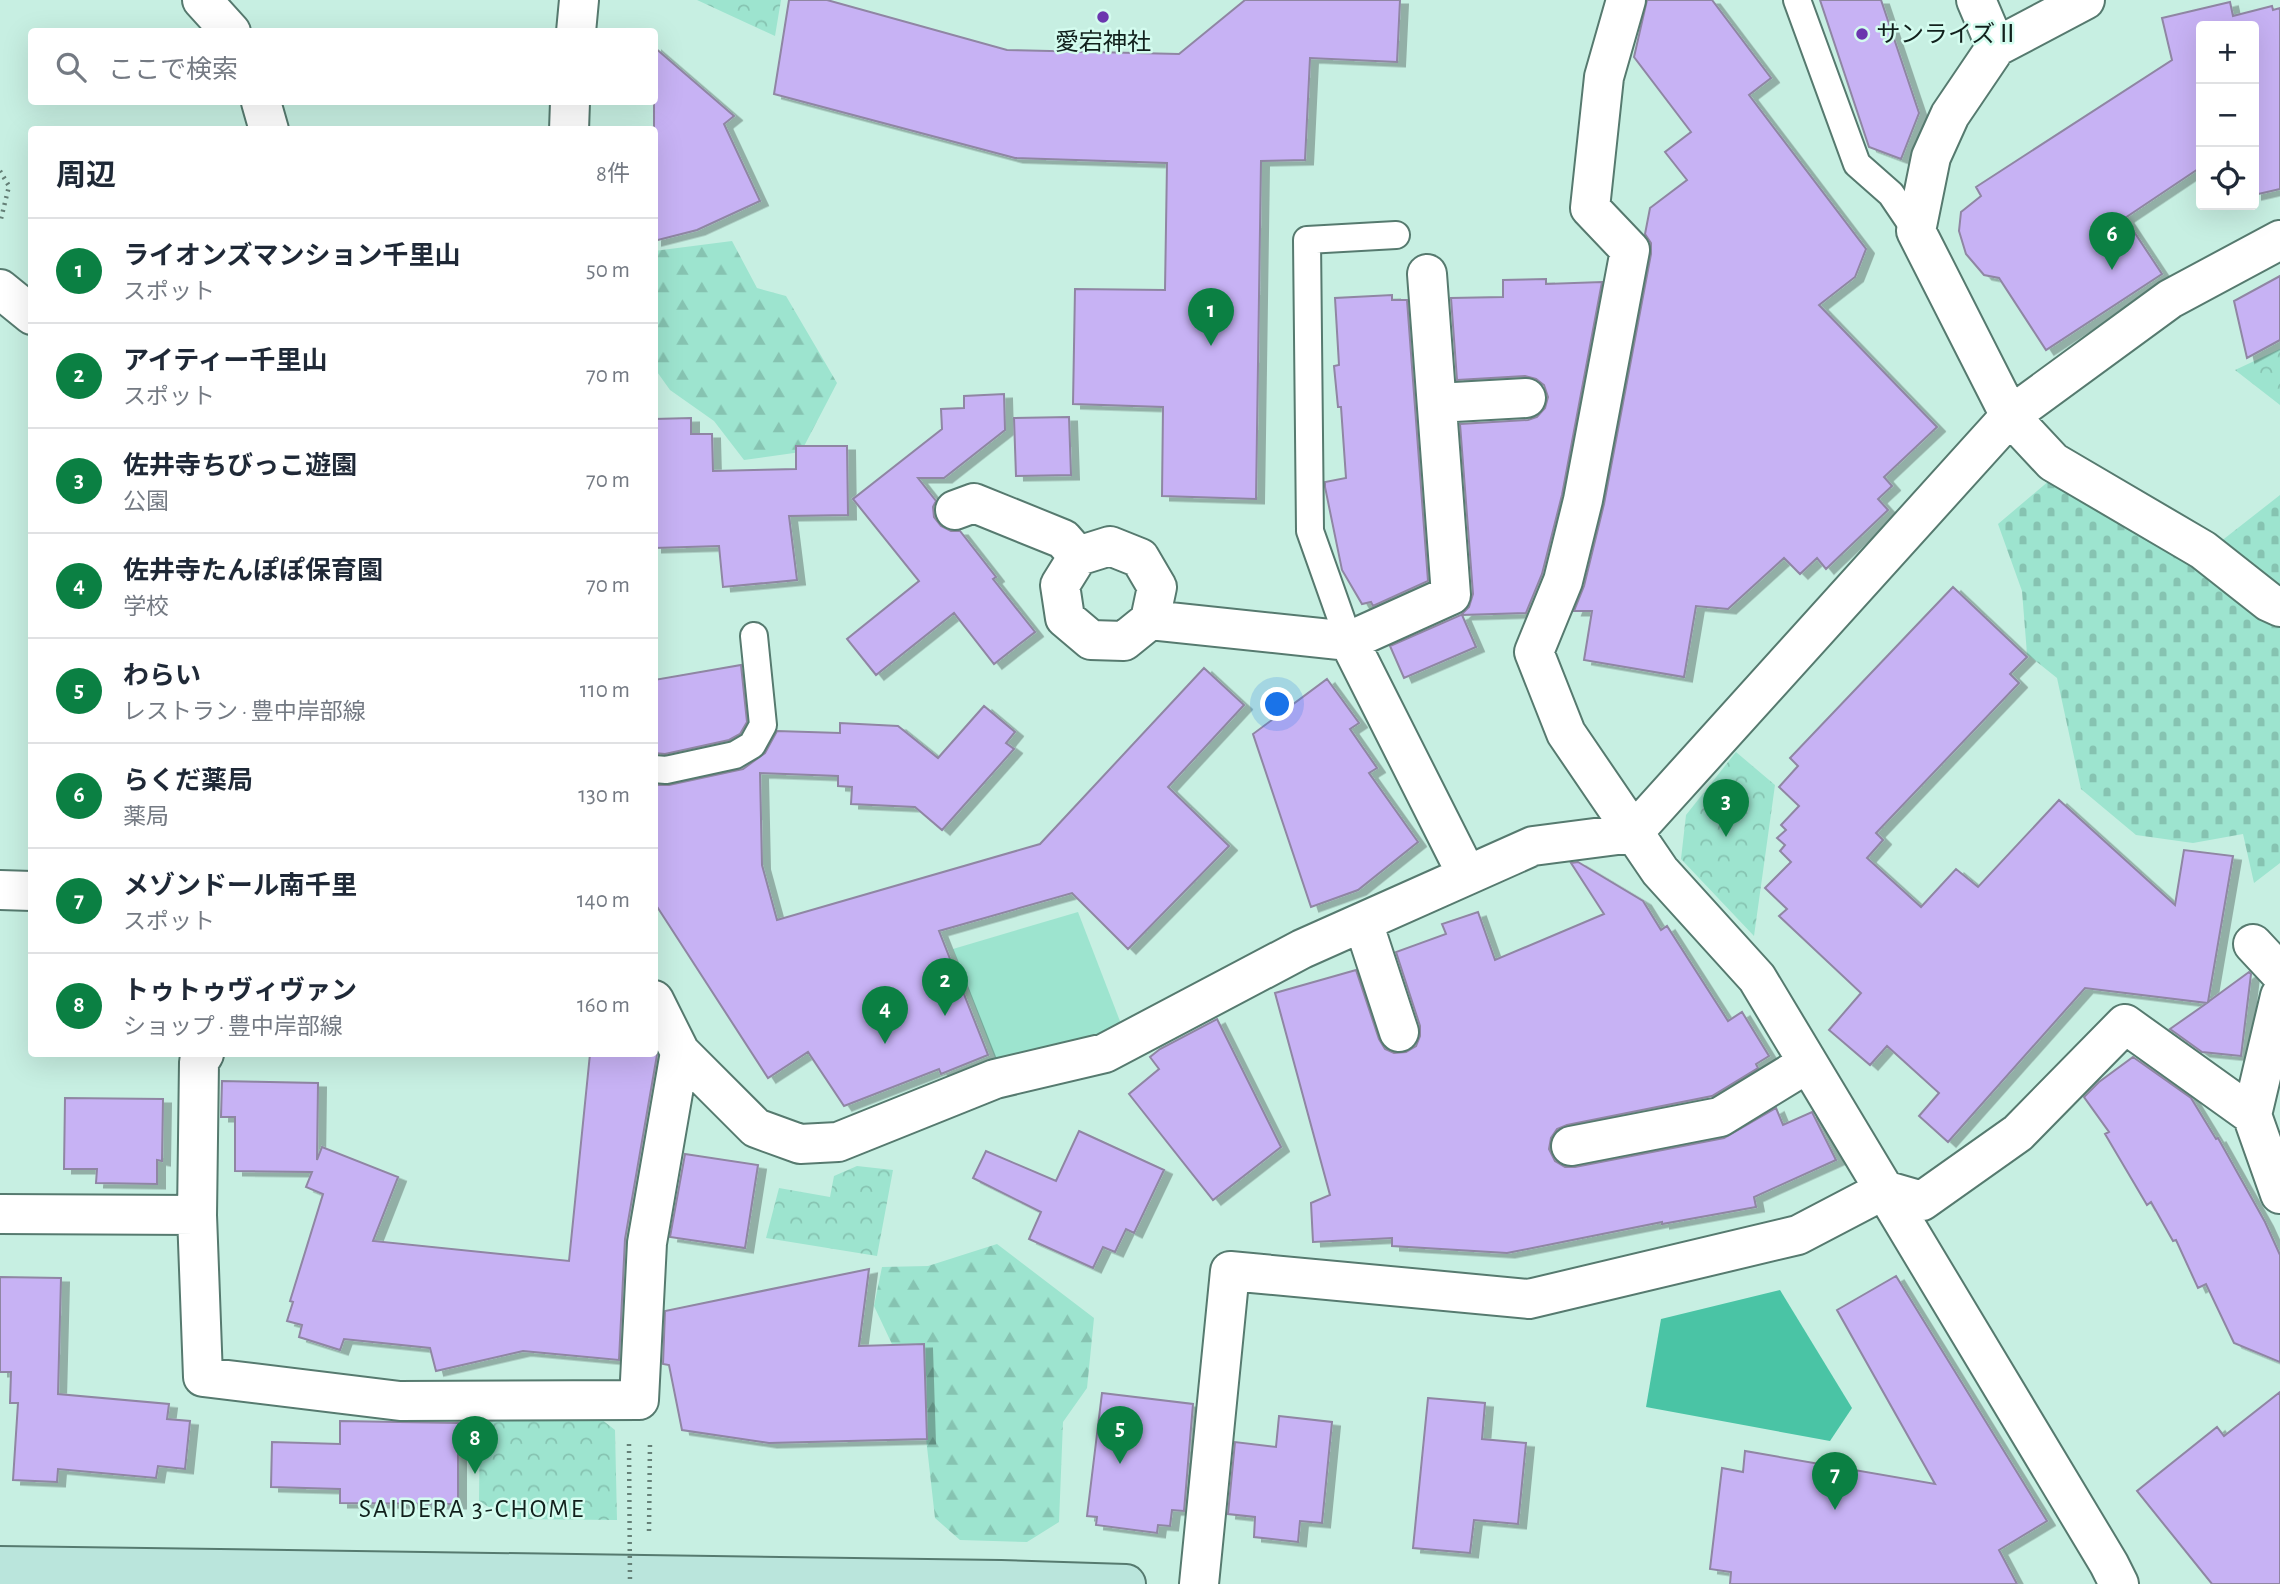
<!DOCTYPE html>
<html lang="ja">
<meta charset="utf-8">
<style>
:root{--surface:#fff;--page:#f6f6f7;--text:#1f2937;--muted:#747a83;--line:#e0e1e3;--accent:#0b8043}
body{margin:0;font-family:"Alegreya Sans","Noto Sans JP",sans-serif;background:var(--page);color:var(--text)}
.controls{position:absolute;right:21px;top:21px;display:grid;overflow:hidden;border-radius:7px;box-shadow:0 7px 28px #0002}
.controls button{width:63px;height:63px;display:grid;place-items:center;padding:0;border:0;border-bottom:2px solid var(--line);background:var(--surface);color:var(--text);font:35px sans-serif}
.you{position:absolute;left:1278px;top:705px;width:24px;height:24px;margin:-18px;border:5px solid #fff;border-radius:50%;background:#1a73e8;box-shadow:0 0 0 10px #1a73e833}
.badge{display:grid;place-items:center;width:46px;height:46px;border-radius:50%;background:var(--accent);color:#fff;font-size:23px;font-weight:700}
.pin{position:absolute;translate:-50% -58px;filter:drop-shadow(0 2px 4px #0008)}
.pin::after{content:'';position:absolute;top:37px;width:24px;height:21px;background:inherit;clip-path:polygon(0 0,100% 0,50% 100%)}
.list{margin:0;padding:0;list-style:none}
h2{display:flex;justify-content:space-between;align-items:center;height:91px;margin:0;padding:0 28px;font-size:30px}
h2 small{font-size:23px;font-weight:400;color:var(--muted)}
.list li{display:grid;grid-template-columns:46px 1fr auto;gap:21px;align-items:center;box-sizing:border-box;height:105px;padding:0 28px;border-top:2px solid var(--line)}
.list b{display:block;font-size:26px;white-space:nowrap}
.list p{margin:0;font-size:23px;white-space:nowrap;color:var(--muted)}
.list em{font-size:23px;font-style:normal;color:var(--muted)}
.icon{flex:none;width:38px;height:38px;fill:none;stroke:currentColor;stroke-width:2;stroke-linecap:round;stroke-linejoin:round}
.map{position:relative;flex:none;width:2280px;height:1584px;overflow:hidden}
.search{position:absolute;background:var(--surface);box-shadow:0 7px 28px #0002;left:28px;top:28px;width:630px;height:77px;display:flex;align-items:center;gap:18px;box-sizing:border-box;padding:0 24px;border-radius:7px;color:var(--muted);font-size:26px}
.panel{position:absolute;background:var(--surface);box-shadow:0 7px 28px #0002;left:28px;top:126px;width:630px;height:931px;border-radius:7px}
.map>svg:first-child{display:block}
.grass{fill:#9de4cf}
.forest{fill:url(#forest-firs)}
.cemetery{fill:url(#cemetery-stones)}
.park{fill:url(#park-crowns)}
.water{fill:#4ac4a5}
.building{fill:#c7b2f4;stroke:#8f86a3;stroke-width:2;filter:url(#shadow)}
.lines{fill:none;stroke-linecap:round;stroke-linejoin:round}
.lane-casing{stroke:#567a6f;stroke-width:30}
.street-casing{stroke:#567a6f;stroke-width:42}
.secondary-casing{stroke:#567a6f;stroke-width:42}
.path{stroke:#658077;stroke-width:4.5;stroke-dasharray:2 5;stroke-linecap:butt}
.lane{stroke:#fff;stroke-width:26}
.street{stroke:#fff;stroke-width:38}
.secondary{stroke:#bae5dc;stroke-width:38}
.path-bridge{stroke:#658077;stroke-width:4.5;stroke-dasharray:2 5;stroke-linecap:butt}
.poi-dot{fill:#6b37ae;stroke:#d4fcef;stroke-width:2.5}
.labels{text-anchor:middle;stroke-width:5;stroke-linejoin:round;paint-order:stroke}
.poi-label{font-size:24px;fill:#11201c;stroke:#d4fcef;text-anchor:start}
.neighbourhood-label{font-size:26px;letter-spacing:2px;fill:#11201c;stroke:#d4fcef}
</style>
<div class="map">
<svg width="2280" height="1584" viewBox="0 0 2280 1584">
<defs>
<pattern id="forest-firs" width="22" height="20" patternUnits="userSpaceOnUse" patternTransform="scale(1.75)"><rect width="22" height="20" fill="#9de4cf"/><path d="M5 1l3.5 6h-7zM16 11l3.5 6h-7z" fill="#86c3b1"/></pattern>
<pattern id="cemetery-stones" width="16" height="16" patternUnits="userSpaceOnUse" patternTransform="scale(1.75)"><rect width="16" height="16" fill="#9de4cf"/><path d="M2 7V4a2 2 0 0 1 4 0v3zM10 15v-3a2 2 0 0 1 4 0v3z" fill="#86c3b1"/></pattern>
<pattern id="park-crowns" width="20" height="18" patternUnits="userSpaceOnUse" patternTransform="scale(1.75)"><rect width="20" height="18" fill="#9de4cf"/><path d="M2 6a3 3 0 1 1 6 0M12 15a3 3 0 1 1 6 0" fill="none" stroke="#86c3b1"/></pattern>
<filter id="shadow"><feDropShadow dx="8" dy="4.5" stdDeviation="0" flood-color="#0004"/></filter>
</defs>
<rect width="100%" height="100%" fill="#c7efe2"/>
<path class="grass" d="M1078 912 1123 1029 999 1068 953 949Z"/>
<path class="forest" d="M732 241 757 288 786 296 837 383 801 452 744 460 714 421 670 390 655 369 654 251Z
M997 1244 1094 1318 1087 1388 1063 1422 1059 1522 1027 1542 960 1540 935 1518 918 1367 899 1359 874 1306 882 1267 928 1266Z"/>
<path class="cemetery" d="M2050 480 2126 516 2280 621V863L2254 883 2243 834 2193 843 2136 835 2081 789 2057 678 2027 654 2022 591 1998 524Z
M2280 495V586L2275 588 2220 542Z"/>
<path class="park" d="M697 0H781L775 36Z
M2280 349V405L2235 370Z
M1736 752 1775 785 1754 936 1681 859 1686 815Z
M857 1166 893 1170 877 1256 766 1238 779 1188 830 1197 834 1176Z
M480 1417 601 1419 615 1430 617 1520 508 1519 479 1501Z"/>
<path class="water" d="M1780 1290 1852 1408 1830 1441 1646 1407 1661 1319Z"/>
<path class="building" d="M789 0H827L1007 50 1179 54 1245 0H1400L1397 62 1310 58 1305 160 1261 161 1256 499 1162 496 1163 407 1073 404 1075 289 1165 290 1167 163 1015 158 774 94Z
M1647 0H1712L1771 78 1749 95 1866 249 1855 277 1819 305 1937 427 1884 477 1892 486 1878 499 1888 510 1826 569 1817 558 1800 574 1784 558 1728 609 1696 606 1684 677 1584 660 1592 611H1574L1584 586 1604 504 1651 254V243L1645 234 1650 208 1687 180 1665 152 1691 132 1634 57Z
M1820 0H1881L1919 113 1901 159 1869 147Z
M2230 2 2233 16 2272 6 2273 10 2280 8V189L2254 195V26H2201V167L2125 218 2162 274 2046 350 1999 278 1984 275 1966 254 1959 231 1961 212 1981 196 1976 187 2172 60 2162 18Z
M654 47 734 116 724 124 760 201 697 230 654 241Z
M2280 276V340L2247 358 2234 301Z
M1546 279V284L1602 282 1562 495 1542 574 1526 613 1462 615 1476 647 1404 678 1390 646 1461 615 1469 607 1473 594 1460 424 1528 420 1537 417 1545 408 1548 397 1544 385 1536 379 1525 376 1457 380 1451 298 1503 297V280Z
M1392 295V300H1407L1428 581 1373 606 1371 602 1362 604 1342 570 1325 487V482L1346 478 1341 407H1338L1334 366 1339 365 1335 298Z
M1004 394 1005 430 944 478H918L936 501 933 507 934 517 941 526 951 531H960L996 577 993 579 1035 632 994 664 954 613 876 675 847 639 919 581 853 499 942 429 941 409 964 408V396Z
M1069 417 1071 475 1016 476 1014 418Z
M691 418V434H712L713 471 796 469V446H847L848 515 789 516 797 580 723 587 719 546 654 548V419Z
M1953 587 2027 657 2010 674 2019 683 1876 833 1883 840 1867 858 1921 907 1956 869 1978 887 2059 800 2175 905 2184 850 2233 856 2208 1002 2249 972 2251 974 2241 1056 2202 1052 2170 1029 2207 1003 2085 988 1948 1142 1919 1116 1939 1093 1887 1046 1870 1065 1829 1030 1861 993 1779 916 1787 909 1765 888 1791 862 1780 851 1785 845 1777 838 1786 830 1781 825 1799 806 1779 787 1798 766 1790 758Z
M741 665 747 722 740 734 729 740 665 754 654 753V680Z
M1204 668 1244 705 1168 787 1229 846 1128 949 1072 893 939 931 988 1055 941 1074 939 1069 844 1106 808 1052 768 1078 654 902V785H669L743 769 765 753 777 731 840 733V723L898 726 938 758 984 706 1015 732 1006 743 1014 749 942 830 915 807 851 804 852 787 838 786V776L760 773 762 865 777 920 1040 844Z
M1327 679 1359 723 1350 729 1377 768 1369 773 1418 842 1358 890 1311 907 1253 734Z
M1578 862 1643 901 1661 930 1667 926 1728 1021 1742 1012 1769 1056 1756 1064 1758 1068 1712 1096 1567 1125 1557 1129 1551 1138 1549 1149 1555 1161 1565 1167H1575L1724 1138 1776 1108 1783 1125 1812 1112 1836 1160 1754 1197 1756 1207 1662 1224V1222L1507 1253 1392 1246V1238L1313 1242 1311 1203 1330 1195 1275 993 1356 970 1379 1039 1385 1049 1394 1053 1406 1052 1416 1046 1420 1036V1026L1396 952 1446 934 1442 924 1478 912 1495 960 1604 914 1571 863Z
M1217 1019 1281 1147 1213 1200 1129 1094 1159 1069 1150 1057 1160 1049Z
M590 1054H656L657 1055 625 1239 619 1360 523 1351 436 1371 430 1348 344 1339 340 1350 299 1337 302 1325 287 1321 293 1302 290 1301 323 1194 306 1187 312 1172 235 1171V1117H221L222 1081 318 1083 317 1160 322 1147 398 1177 373 1241 569 1261Z
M2133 1057 2191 1098 2216 1139 2218 1138 2265 1222 2280 1255V1362L2234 1343 2206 1284 2198 1288 2176 1240 2173 1241 2151 1202 2147 1205 2105 1134 2109 1132 2084 1097 2099 1082Z
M65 1098 163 1099 162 1161 157 1160V1184L96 1183 97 1169H64Z
M1079 1131 1164 1170 1134 1233 1126 1229 1115 1252 1103 1247 1093 1268 1029 1239 1041 1212 973 1178 986 1151 1056 1181Z
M685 1154 758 1165 745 1248 670 1237Z
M869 1269 859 1346 924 1344 927 1439 769 1443 682 1430 669 1365 663 1364 665 1311Z
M1896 1276 2047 1521 1999 1550 2017 1584H1730L1731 1572 1710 1569 1722 1468 1743 1472 1745 1451 1935 1484 1837 1310Z
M0 1277 61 1278 58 1394 169 1404 167 1419 190 1421 185 1469 158 1466 156 1478 58 1469 57 1482 13 1480 18 1403H10L11 1372H0Z
M2280 1392V1584H2212L2137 1491 2217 1427 2224 1436Z
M1102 1393 1193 1404 1184 1511 1172 1510 1170 1526 1158 1525 1157 1533 1096 1525 1097 1517 1087 1516Z
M1428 1398 1485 1403 1482 1439 1526 1443 1518 1524 1474 1520 1470 1553 1413 1548Z
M1279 1416 1332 1422 1322 1523 1300 1521 1298 1542 1254 1537 1255 1517 1228 1514 1235 1442 1276 1447Z
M340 1421 458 1423V1504L340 1503V1489L271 1487 272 1442 340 1444Z"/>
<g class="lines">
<defs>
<path id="lane" d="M1797 0 1857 164 1891 194 1916 231
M1349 641 1310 531 1307 240 1396 235
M654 769 666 770 735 755 752 745 763 725 754 636"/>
<path id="street" d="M202 0 231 32
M1626 0 1604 77 1590 208 1630 250 1583 500 1563 581 1534 652 1566 733 1660 871 1757 978 2109 1564 2119 1584
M1976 0 1996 47
M2085 0 1996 47 1950 115 1931 157 1916 231 2010 416 2053 462 2203 550 2269 602 2280 607
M576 32 579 0
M261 102 269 130
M569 130 570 102
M0 289 32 315
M1437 403 1526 398
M955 510 974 503 1063 539 1078 556
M1150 620 1157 587 1140 558 1110 546 1078 556 1060 585 1065 618 1091 640 1124 641 1150 620 1349 641 1451 595 1427 274
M1349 641 1467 875
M0 890 32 891
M1363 922 1399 1032
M2253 944 2280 973
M2280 996 2252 1115 2280 1194
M654 1000 680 1052 756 1128 800 1144 838 1142 995 1079 1105 1053 1302 949 1533 846 1633 833 2010 416 2170 299 2280 240
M204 1054 199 1062 197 1215 203 1377 400 1401 639 1400 647 1243 680 1052
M1571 1146 1720 1117 1808 1063
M0 1214 197 1215
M1199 1584 1230 1271 1529 1299 1798 1235 1884 1190 1922 1201 2018 1133 2125 1024 2252 1115"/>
<path id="secondary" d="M0 1566 1001 1580 1126 1584"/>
</defs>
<use href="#lane" class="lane-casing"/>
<use href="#street" class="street-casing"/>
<use href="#secondary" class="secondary-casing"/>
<path class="path" d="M0 171 9 186 0 223
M649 1531 650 1442"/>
<use href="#lane" class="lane"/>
<use href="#street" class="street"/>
<use href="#secondary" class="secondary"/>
<path class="path-bridge" d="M629 1444 630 1584"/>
</g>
<g class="poi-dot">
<circle cx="1103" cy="17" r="7"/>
<circle cx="1862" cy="34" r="7"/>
</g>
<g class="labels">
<g class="poi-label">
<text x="1876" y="42">サンライズⅡ</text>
<text x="1103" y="50" text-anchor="middle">愛宕神社</text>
</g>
<g class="neighbourhood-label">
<text x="472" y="1517">SAIDERA 3-CHOME</text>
</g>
</g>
</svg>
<div class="controls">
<button>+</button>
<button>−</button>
<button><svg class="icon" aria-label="locate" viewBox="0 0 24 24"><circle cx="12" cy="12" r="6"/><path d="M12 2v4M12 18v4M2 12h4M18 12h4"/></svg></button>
</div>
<div class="you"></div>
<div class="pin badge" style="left:1211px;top:346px">1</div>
<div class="pin badge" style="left:945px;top:1016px">2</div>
<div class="pin badge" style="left:1726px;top:837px">3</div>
<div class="pin badge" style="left:885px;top:1044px">4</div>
<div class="pin badge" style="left:1120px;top:1464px">5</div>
<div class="pin badge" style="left:2112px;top:270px">6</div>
<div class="pin badge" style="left:1835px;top:1510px">7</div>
<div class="pin badge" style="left:475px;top:1474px">8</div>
<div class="search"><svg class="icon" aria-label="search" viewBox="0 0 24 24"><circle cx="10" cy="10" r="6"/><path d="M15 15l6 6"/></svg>ここで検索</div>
<section class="panel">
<h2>周辺<small>8件</small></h2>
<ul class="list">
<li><span class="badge">1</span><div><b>ライオンズマンション千里山</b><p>スポット</p></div><em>50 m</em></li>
<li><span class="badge">2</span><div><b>アイティー千里山</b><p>スポット</p></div><em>70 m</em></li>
<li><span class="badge">3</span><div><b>佐井寺ちびっこ遊園</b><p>公園</p></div><em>70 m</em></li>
<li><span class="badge">4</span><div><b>佐井寺たんぽぽ保育園</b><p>学校</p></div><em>70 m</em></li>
<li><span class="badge">5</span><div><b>わらい</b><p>レストラン · 豊中岸部線</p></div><em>110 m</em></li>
<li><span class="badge">6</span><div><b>らくだ薬局</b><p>薬局</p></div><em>130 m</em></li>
<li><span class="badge">7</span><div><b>メゾンドール南千里</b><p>スポット</p></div><em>140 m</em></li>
<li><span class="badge">8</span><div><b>トゥトゥヴィヴァン</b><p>ショップ · 豊中岸部線</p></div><em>160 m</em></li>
</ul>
</section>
</div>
